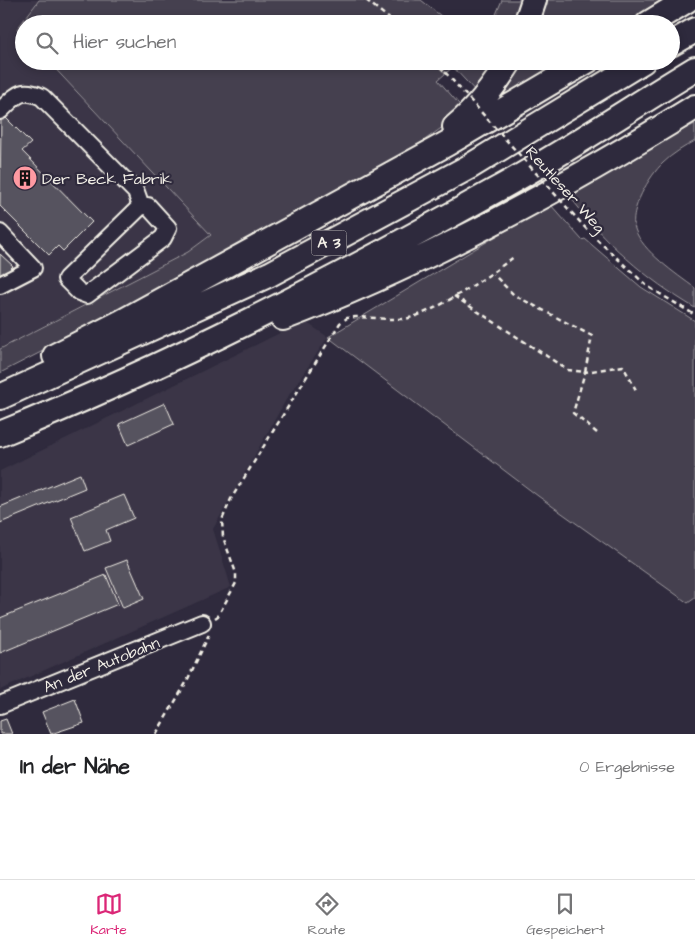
<!DOCTYPE html>
<html lang="de">
<meta charset="utf-8">
<style>
:root{--surface:#fff;--page:#f2f2f2;--text:#202124;--muted:#757577;--line:#e0e0e0;--accent:#db2777}
body{margin:0;font-family:"Architects Daughter",sans-serif;background:var(--page);color:var(--text)}
.list{margin:0;padding:0;list-style:none}
h2{display:flex;justify-content:space-between;align-items:center;height:65px;margin:0;padding:0 20px;font-size:21px}
h2 small{font-size:16px;font-weight:400;color:var(--muted)}
.icon{flex:none;width:28px;height:28px;fill:none;stroke:currentColor;stroke-width:2;stroke-linecap:round;stroke-linejoin:round}
.map{position:relative;flex:none;width:695px;height:734px;overflow:hidden}
.search{position:absolute;background:var(--surface);box-shadow:0 2px 8px #0003;left:15px;right:15px;top:15px;height:55px;display:flex;align-items:center;gap:12px;box-sizing:border-box;padding:0 18px;border-radius:28px;color:var(--muted);font-size:19px}
.sheet{height:145px;background:var(--surface)}
nav{display:flex;justify-content:space-around;align-items:center;box-sizing:border-box;height:70px;border-top:1px solid var(--line);background:var(--surface);font-size:14px;color:var(--muted)}
nav a{display:grid;justify-items:center;gap:2px}
nav .on{color:var(--accent)}
.map>svg:first-child{display:block}
.built{fill:#3b3647}
.green{fill:#454050;stroke:#9c989c}
.building{fill:#56525f;stroke:#f4f1e8}
.lines{fill:none;stroke-linecap:round;stroke-linejoin:round}
.minor-casing{stroke:#f4f1e8;stroke-width:20}
.highway-casing{stroke:#f4f1e8;stroke-width:28}
.path{stroke:#f4f1e8;stroke-width:2.5;stroke-dasharray:5 4;stroke-linecap:butt}
.minor{stroke:#2f2a3d;stroke-width:16}
.highway{stroke:#2f2a3d;stroke-width:24}
.path-bridge{stroke:#f4f1e8;stroke-width:2.5;stroke-dasharray:5 4;stroke-linecap:butt}
.labels{text-anchor:middle;stroke-width:4.5;stroke-linejoin:round;paint-order:stroke}
.shield{fill:#2f2a3d;stroke:#b9b5b5;stroke-width:1}
.shield-label{font-size:15px;font-weight:bold;fill:#f4f1e8}
.poi-label{font-size:16px;fill:#f4f1e8;stroke:#2f2a3d;text-anchor:start}
.street-label{font-size:16px;fill:#f4f1e8;stroke:#2f2a3d}
</style>
<div class="map">
<svg width="695" height="734" viewBox="0 0 695 734">
<rect width="100%" height="100%" fill="#2f2a3d"/>
<filter id="ink" filterUnits="userSpaceOnUse"><feTurbulence type="fractalNoise" baseFrequency=".02" numOctaves="2"/><feDisplacementMap in="SourceGraphic" scale="10" xChannelSelector="R" yChannelSelector="G"/><feConvolveMatrix kernelMatrix="1 2 1 2 8 2 1 2 1" color-interpolation-filters="sRGB"/></filter>
<g filter="url(#ink)">
<path class="built" d="M0 0H38L17 29 24 37V61H47L211 235 188 252 0 348Z
M304 321 328 337 287 398 213 529 231 587 0 690V471Z"/>
<path class="green" d="M39 0H421L451 24H24V36L17 29Z
M502 0H528L520 24H492Z
M540 0H673L633 24H533Z
M48 61H503L479 95 453 67 438 80 465 111 408 152 82 331 0 373V349L188 252 211 235Z
M517 61H571L491 108Z
M695 124V141C684 147 672 154 663 163 650 175 628 211 635 229 642 251 676 274 695 288V308C646 279 603 242 569 195L668 137Z
M550 204 582 240 585 239 641 287 695 321V598L688 603 538 496 328 337Z"/>
<path class="building" d="M1 113 31 143 22 151 92 222 63 251 58 246 49 255 0 206Z
M0 254 13 266 0 279Z
M165 403 174 424 128 445 119 424Z
M80 474 85 488 0 523V507Z
M124 495 134 518 106 530 110 541 85 551 71 517Z
M127 560 144 599 123 608 106 568Z
M106 575 118 604 0 653V618Z
M75 699 84 723 51 734 42 712Z
M6 719 12 734H0V721Z"/>
<g class="lines">
<defs>
<path id="minor" d="M0 111C16 96 20 87 42 97L136 192 141 206
M141 206H148L168 228 163 238 87 295 79 292 66 279Z
M0 233 33 268 0 285
M0 705 202 623"/>
<path id="highway" d="M526 24 534 0
M648 24 687 0
M671 44 695 30
M455 127C478 108 494 86 510 61
M283 318C425 264 566 187 695 107
M55 356 120 323 448 143 587 61
M0 397 270 274 469 167 643 61
M0 434C171 365 335 280 496 190 564 153 629 109 695 69"/>
</defs>
<use href="#minor" class="minor-casing"/>
<use href="#highway" class="highway-casing"/>
<path class="path" d="M366 0 396 24
M434 61 445 72
M590 233 647 286 695 315
M454 296 568 370 585 372 592 336 514 295 493 274
M597 433 573 413 585 372 623 366 636 390
M215 618 218 616 236 583V573L223 537 222 520 231 499 340 323 347 318 356 317C368 317 400 321 409 318 436 312 492 274 515 256
M156 734 186 683 209 635"/>
<use href="#minor" class="minor"/>
<use href="#highway" class="highway"/>
<path class="path-bridge" d="M445 72 590 233"/>
</g>
</g>
<defs>
<symbol id="building-disc" viewBox="-11 -11 22 22"><circle r="9.5" fill="#ff9aa2" stroke="#2f2a3d"/><path d="M-4-6H4V6H1V3H-1V6H-4ZM-2.5-4.3h1.7v1.8h-1.7ZM.8-4.3h1.7v1.8H.8ZM-2.5-1h1.7V.8h-1.7ZM.8-1h1.7V.8H.8Z" fill="#111"/></symbol>
</defs>
<g fill-rule="evenodd">
<use href="#building-disc" x="11" y="164" width="28" height="28"/>
</g>
<g class="labels">
<rect class="shield" x="311.5" y="230.5" width="35" height="25" rx="4"/>
<g class="shield-label">
<text x="329" y="248">A 3</text>
</g>
<g class="poi-label">
<text x="42" y="184">Der Beck Fabrik</text>
</g>
<g class="street-label">
<text transform="translate(566 189) rotate(48)" y="6">Reutleser Weg</text>
<text transform="translate(101 664) rotate(-22)" y="6">An der Autobahn</text>
</g>
</g>
</svg>
<div class="search"><svg class="icon" aria-label="search" viewBox="0 0 24 24"><circle cx="10" cy="10" r="6"/><path d="M15 15l6 6"/></svg>Hier suchen</div>
</div>
<section class="sheet">
<h2>In der Nähe<small>0 Ergebnisse</small></h2>
<ul class="list">
</ul>
</section>
<nav>
<a class="on"><svg class="icon" aria-label="map" viewBox="0 0 24 24"><path d="M3 6l6-2 6 2 6-2v14l-6 2-6-2-6 2zM9 4v14M15 6v14"/></svg>Karte</a>
<a><svg class="icon" aria-label="directions" viewBox="0 0 24 24"><path d="M12 3l9 9-9 9-9-9zM9 14v-3h6M13 9l2 2-2 2"/></svg>Route</a>
<a><svg class="icon" aria-label="saved" viewBox="0 0 24 24"><path d="M7 4h10v16l-5-4-5 4z"/></svg>Gespeichert</a>
</nav>
